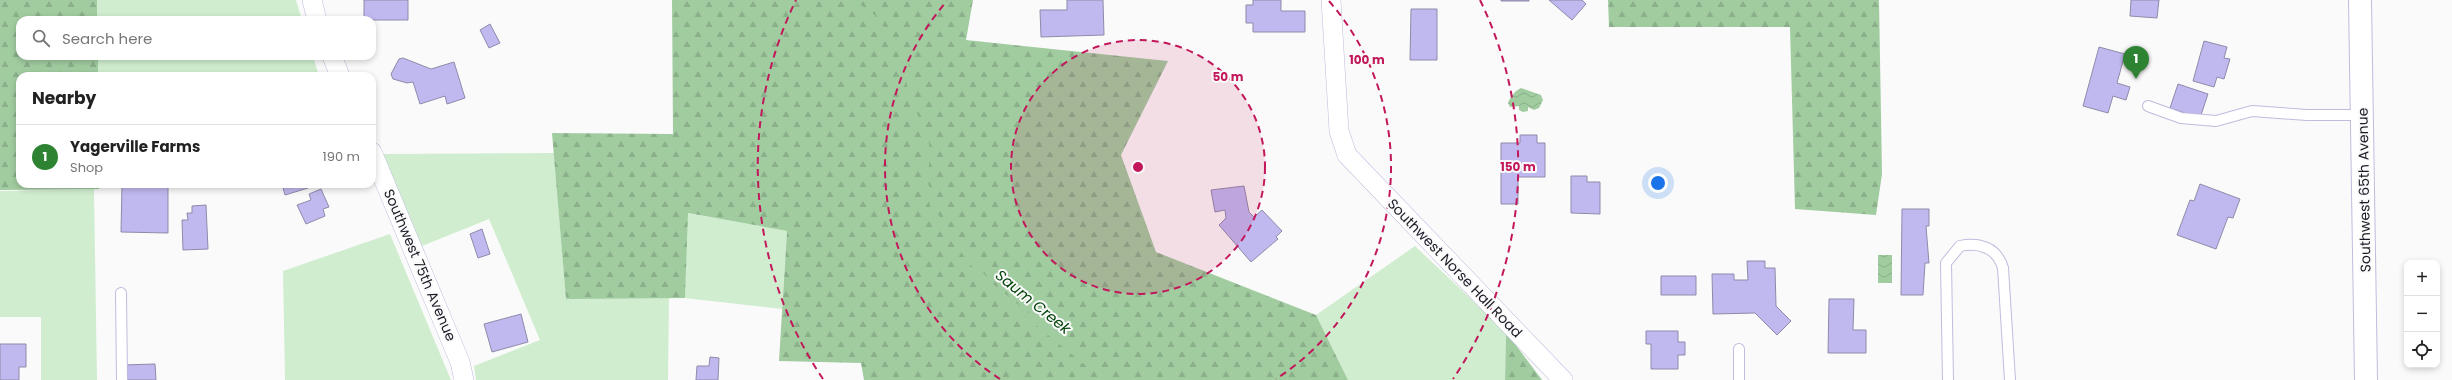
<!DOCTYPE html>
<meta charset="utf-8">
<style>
:root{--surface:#fff;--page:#f2f2f2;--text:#222;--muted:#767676;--line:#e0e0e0;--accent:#2d8331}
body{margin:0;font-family:Poppins,sans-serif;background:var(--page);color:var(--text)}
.controls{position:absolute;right:12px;bottom:12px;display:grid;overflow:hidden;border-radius:8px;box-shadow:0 2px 6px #0003}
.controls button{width:36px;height:36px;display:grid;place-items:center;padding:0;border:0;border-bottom:1px solid var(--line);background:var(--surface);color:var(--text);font:20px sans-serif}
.you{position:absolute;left:1658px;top:183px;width:14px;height:14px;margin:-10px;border:3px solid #fff;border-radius:50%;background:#1a73e8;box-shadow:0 0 0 6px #1a73e833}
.badge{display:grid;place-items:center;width:26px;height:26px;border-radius:50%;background:var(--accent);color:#fff;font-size:13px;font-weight:700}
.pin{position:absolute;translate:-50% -33px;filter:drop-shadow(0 1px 2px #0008)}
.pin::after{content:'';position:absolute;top:21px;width:14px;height:12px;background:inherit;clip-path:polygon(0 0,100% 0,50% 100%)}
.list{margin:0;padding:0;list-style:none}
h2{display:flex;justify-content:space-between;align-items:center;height:52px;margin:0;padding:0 16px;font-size:17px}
h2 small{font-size:13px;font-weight:400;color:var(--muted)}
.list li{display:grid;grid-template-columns:26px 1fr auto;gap:12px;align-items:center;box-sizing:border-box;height:64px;padding:0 16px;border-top:1px solid var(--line)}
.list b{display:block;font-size:15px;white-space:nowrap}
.list p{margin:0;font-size:13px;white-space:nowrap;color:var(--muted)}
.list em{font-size:13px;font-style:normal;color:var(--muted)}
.icon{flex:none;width:22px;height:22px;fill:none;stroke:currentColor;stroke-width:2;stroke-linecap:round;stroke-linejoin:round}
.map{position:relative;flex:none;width:2452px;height:380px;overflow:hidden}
.search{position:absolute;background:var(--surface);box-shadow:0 2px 6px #0003;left:16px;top:16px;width:360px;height:44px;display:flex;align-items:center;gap:10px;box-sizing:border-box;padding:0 14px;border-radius:12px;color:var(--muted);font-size:15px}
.panel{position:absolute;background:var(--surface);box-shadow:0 2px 6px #0003;left:16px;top:72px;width:360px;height:116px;border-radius:12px}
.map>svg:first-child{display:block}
.green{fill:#d0eecf}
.forest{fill:url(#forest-firs)}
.water{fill:url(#water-waves)}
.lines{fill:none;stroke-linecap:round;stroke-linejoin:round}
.stream{stroke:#a1cca0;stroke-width:5}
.building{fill:#bfb9ef;stroke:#8e8baa}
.lane-casing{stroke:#bfbcde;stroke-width:12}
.street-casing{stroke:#bfbcde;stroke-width:20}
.secondary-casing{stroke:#bfbcde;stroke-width:24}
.lane{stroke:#fff;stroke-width:10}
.street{stroke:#fff;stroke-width:19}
.secondary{stroke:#fff;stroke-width:22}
.ring{fill:none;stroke:#c2185b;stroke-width:2;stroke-dasharray:7 5}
.labels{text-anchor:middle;stroke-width:4;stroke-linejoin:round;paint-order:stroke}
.street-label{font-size:14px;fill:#1b1925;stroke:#fafafa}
.water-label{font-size:15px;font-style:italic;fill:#07470d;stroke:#fafafa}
.centre{fill:#c2185b;stroke:#fafafa;stroke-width:2}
.ring-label{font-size:12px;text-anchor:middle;font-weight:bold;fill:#c2185b;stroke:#fafafa;stroke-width:4;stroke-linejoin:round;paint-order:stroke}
</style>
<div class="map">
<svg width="2452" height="380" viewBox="0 0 2452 380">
<defs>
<pattern id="forest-firs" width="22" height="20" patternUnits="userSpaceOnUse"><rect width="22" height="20" fill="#a1cca0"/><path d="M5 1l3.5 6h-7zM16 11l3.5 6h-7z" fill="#8aaf8a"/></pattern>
<pattern id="water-waves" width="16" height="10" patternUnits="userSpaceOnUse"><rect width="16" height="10" fill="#a1cca0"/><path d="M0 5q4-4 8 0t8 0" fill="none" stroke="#8aaf8a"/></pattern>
</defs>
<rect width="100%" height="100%" fill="#fafafa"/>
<path class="green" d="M97 0H296L302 20H97Z
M98 56H313L319 76H98Z
M554 153 566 298H669L668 380H476L474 366 540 340 489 219 422 246 382 154Z
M94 189 97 380H41V317H0V191Z
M687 213 787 231 782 309 685 298Z
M390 234 451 380H285L283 271Z
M1415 246 1506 332 1505 380H1348L1316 315Z"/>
<path class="forest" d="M0 0H97V20H20V56H98V76H20V184H99V189L0 190Z
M672 0H973L966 40 1168 61 1121 155 1156 252 1316 315 1348 380H864L861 363 779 361 787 231 688 213 685 298 566 299 552 133 673 134Z
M1608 0H1879L1882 174 1876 215 1795 209 1790 27H1609Z
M1506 332 1542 380H1505Z"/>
<path class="water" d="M1521 88 1541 95 1543 100 1539 108 1534 110 1528 107V111L1523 112 1519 110V106L1510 107 1508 103C1510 97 1516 90 1521 88Z
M1878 255H1892V283H1878Z"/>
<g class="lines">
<path class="stream" d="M850 0 873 17 905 59 915 115 927 145 926 185 936 216 989 284 1089 365 1111 380"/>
</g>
<path class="building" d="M364 0H408V20H364Z
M1067 0H1103L1104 35 1041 37 1040 10H1067Z
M1253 0H1281V11H1305V32H1253V23H1246V5H1253Z
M1501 0H1529V1H1501Z
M1549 0H1582L1586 4 1572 20Z
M2131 0H2159L2157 18 2130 16Z
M1411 9H1437V60H1410Z
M490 24 500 43 489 48 480 30Z
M2204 41 2227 47 2224 58 2230 59 2224 79 2217 77 2214 87 2193 81Z
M2099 47 2125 54 2117 83 2130 87 2126 100 2113 96 2108 113 2083 106Z
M403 58 431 69 454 62 465 98 447 104 445 96 420 104 413 82 407 83 393 79 391 74 399 59Z
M2178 84 2208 94 2200 118 2170 108Z
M1520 135H1537V143H1545V177H1518V204H1501V143H1520Z
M1571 176H1587V182H1600V214L1571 213Z
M122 184H168V233L121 232Z
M282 184H307L308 188 285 195Z
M2200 184 2240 199 2233 218 2228 217 2216 249 2177 235 2190 200 2194 201Z
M1244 186 1249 212 1254 217 1262 210 1282 231 1276 237 1278 239 1251 262 1219 225 1226 218 1225 210 1215 212 1211 190Z
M321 189 329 207 323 209 325 216 306 224 297 205 311 200 309 194Z
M206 205 208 249 183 250 182 220H188L187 213H192V206Z
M1902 209H1929V226H1926L1929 263H1925L1923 295H1901Z
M482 229 490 254 478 258 470 234Z
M1747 261H1765V268H1775L1776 306 1791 321 1777 335 1755 313 1713 314 1712 274H1734V280H1748Z
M1661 276H1696V295H1661Z
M1829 299H1854L1853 330H1866V353H1828Z
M521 314 528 342 492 352 484 324Z
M1646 331H1678V342H1685V355H1678V369H1651V344H1646Z
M0 344H26V367H19V380H0Z
M710 357 719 358 718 380H696L697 366H709Z
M155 364 156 380H123L122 365Z"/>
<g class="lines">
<defs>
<path id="lane" d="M2148 106 2181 118 2216 121 2252 111 2307 115H2363
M121 293 122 380
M1739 349V380
M1948 380 1946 263 1960 246C1978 242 1997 247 2003 268L2010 380"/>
<path id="street" d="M312 0 317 20
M1331 0 1339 131 1347 155 1563 380
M332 56 340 76
M372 152 460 362 464 380"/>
<path id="secondary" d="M2360 0 2366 380"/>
</defs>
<use href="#lane" class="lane-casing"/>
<use href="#street" class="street-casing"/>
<use href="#secondary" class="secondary-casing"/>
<use href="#lane" class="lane"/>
<use href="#street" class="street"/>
<use href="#secondary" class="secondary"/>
</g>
<circle cx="1138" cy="167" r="127" fill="#c2185b" fill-opacity=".12"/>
<g class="ring">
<circle cx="1138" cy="167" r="127"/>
<path d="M1000 379A253 253 0 0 1 947 1M1329 1A253 253 0 0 1 1276 379"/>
<path d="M823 379A380 380 0 0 1 796 0M1480 0A380 380 0 0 1 1453 379"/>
</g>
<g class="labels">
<g class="street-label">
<text transform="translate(2364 190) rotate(-91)" y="5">Southwest 65th Avenue</text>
<text transform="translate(420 265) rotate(67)" y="5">Southwest 75th Avenue</text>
<text transform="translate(1455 268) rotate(46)" y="5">Southwest Norse Hall Road</text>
</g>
<g class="water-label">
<text transform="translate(1033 302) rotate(39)" y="5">Saum Creek</text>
</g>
</g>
<circle cx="1138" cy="167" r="6" class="centre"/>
<g class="ring-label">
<text x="1367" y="64">100 m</text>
<text x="1228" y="81">50 m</text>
<text x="1518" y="171">150 m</text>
</g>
</svg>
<div class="controls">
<button>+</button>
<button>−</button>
<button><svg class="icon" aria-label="locate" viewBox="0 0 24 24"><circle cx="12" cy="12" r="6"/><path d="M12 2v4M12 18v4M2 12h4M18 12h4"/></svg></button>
</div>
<div class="you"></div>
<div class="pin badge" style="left:2136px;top:79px">1</div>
<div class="search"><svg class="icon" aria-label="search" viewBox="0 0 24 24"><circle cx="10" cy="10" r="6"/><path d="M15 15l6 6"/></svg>Search here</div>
<section class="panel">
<h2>Nearby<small></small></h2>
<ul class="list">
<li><span class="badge">1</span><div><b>Yagerville Farms</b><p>Shop</p></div><em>190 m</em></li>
</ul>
</section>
</div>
